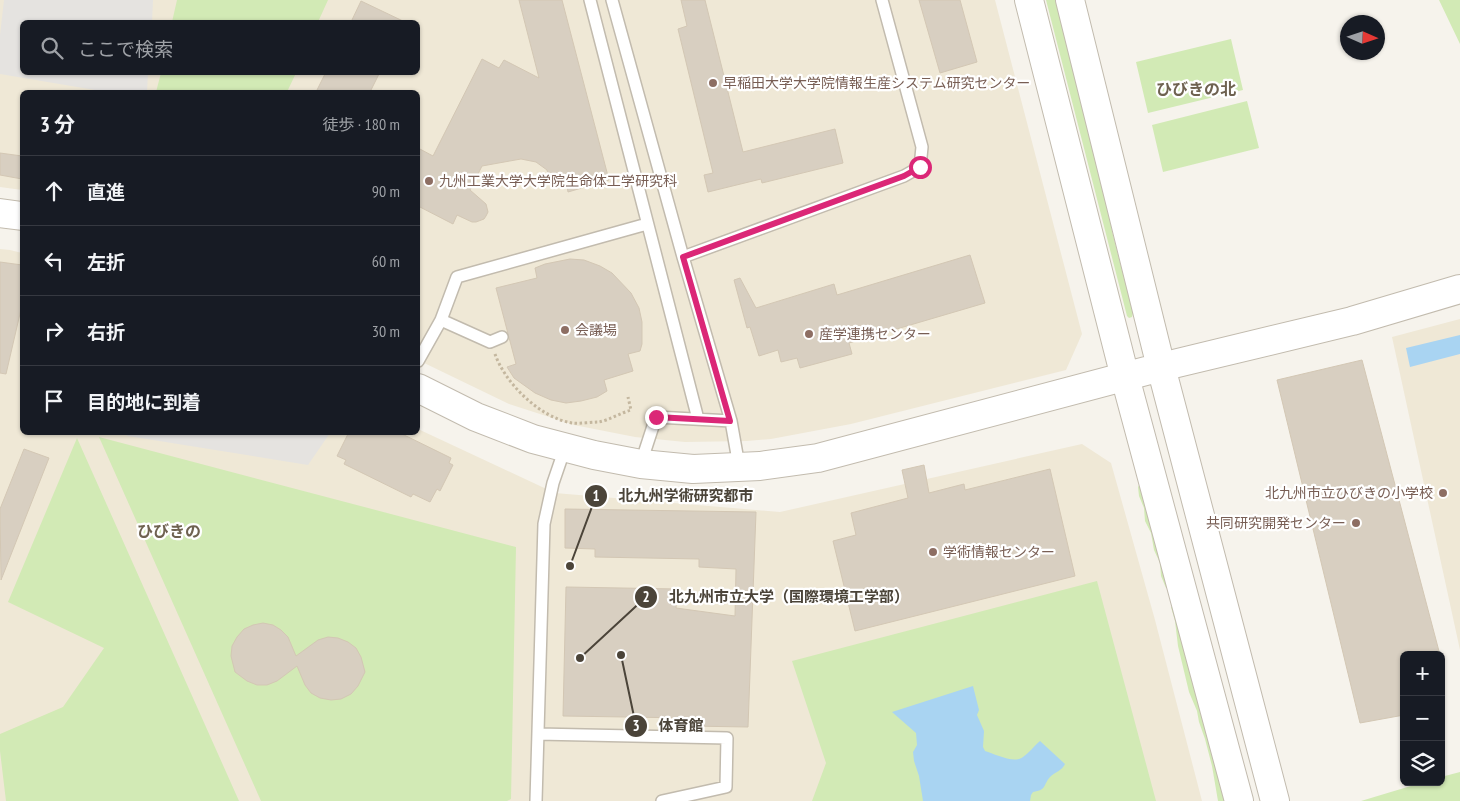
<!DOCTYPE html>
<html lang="ja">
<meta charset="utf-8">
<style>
:root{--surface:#171b24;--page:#20242c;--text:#f1f3f6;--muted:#9ea1a6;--line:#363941}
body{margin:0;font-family:"PT Sans Narrow","Noto Sans JP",sans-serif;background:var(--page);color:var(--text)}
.controls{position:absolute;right:15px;bottom:15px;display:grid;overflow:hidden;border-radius:8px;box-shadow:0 1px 4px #0004}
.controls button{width:45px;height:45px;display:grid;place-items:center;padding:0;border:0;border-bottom:1px solid var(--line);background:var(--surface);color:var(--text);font:25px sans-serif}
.compass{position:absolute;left:1340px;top:15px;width:45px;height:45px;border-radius:50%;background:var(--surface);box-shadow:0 1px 4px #0004;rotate:93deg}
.stop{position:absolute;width:15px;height:15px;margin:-11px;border:4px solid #db2777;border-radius:50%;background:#fff}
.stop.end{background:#db2777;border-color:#fff;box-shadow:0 1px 5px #0008}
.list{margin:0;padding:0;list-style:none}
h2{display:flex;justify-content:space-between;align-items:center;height:65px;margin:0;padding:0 20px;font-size:21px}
h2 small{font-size:16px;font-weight:400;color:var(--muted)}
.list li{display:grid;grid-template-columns:32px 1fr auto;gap:15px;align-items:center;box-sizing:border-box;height:70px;padding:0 20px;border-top:1px solid var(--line)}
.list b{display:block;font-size:19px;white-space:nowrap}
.list em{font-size:16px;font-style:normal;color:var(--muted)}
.icon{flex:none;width:28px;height:28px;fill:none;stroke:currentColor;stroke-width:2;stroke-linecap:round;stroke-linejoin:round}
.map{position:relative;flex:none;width:1460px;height:801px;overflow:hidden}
.search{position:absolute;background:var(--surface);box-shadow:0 1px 4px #0004;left:20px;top:20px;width:400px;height:55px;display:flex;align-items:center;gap:12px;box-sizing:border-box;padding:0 18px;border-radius:8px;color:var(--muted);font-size:19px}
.panel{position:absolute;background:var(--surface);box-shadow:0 1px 4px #0004;left:20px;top:90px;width:400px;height:345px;border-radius:8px}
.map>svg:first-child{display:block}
.education{fill:#efe8d6;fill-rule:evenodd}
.green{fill:#d2eab5}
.parking{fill:#e5e3e0}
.water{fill:#a9d4f2}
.building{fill:#d8cfc1;stroke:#d3c7b4}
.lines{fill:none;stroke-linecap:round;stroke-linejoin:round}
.service-casing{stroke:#c2bbae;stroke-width:14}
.tertiary-casing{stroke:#c2bbae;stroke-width:30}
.path{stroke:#c4b79f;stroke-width:3;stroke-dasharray:2.5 2.5;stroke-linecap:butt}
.service{stroke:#fff;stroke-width:11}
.tertiary{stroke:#fff;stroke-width:28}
.route{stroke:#db2777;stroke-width:6}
.education-dot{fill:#8d6e63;stroke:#fff;stroke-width:2}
.labels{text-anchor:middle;stroke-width:4.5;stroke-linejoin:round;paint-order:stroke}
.education-label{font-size:14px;fill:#785e54;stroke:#fff;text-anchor:start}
.quarter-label{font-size:16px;font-weight:bold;fill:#6e6250;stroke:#fff}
.leader{fill:none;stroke:#4b4439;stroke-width:2}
.callout-dot{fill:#4b4439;stroke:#fff;stroke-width:2}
.mark-label{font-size:15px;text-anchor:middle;font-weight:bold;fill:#fff}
.callout-label{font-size:15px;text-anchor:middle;font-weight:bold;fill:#4b4439;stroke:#fff;stroke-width:4.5;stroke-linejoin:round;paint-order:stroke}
</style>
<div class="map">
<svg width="1460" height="801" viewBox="0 0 1460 801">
<rect width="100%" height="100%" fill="#f6f3ec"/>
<path class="education" d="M0 0H995L1082 334 1066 370 851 424 771 439 747 441 685 442 635 437 574 425 509 404 418 360V92H22V190L0 187ZM22 22H418V72H22Z
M0 249 10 250 22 253V432H418V429L555 493 780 512 1082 444 1111 463 1155 620 1202 801H0Z
M1460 319V650L1392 337Z"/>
<path class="green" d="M177 0H328L318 22H172Z
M1046 0H1061L1099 146 1112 231 1133 313 1132 317 1129 318 1127 316Z
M1439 0H1460V44Z
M1231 39 1243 90 1148 113 1136 62Z
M161 73V72L296 73 287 92H156Z
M1247 101 1259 148 1163 172 1152 125Z
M99 437 516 547 511 799 507 801H261Z
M77 438 239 801H6L0 751V734L63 707 104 648 8 602Z
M1142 480 1175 587 1166 588 1161 576 1160 563 1154 550 1151 533 1145 521 1144 508 1139 496 1138 487Z
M1097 581 1156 801H812L826 763 792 661Z
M1181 604 1231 801H1218L1212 766 1205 739 1199 722 1197 711 1189 692 1178 646 1175 621 1171 607Z
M1460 772V801H1361L1424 782H1441V777Z"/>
<path class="parking" d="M4 0H153L152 22H22V72L148 73 147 92H107L0 74V35Z
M122 433H330L308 465 128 436Z"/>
<path class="water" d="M1460 335V354L1410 367 1406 348Z
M973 686 979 710 977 715 984 731 983 747 985 751C995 754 1014 764 1023 757 1029 753 1034 746 1040 741L1065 764C1062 771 1055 772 1050 777 1043 785 1047 790 1033 792L1031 795 1030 801H923L919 776 914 761 913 752 917 745 916 733 892 712Z"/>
<path class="building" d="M519 0H562L609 180 568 192 567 186 552 188 547 170 536 162 521 159 482 166 470 190 486 204 488 212 486 216 484 219 476 222H472L457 215 453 224 418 206V148L433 156 482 59 499 68 504 60 539 78Z
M681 0H705L743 152 835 129 843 163 762 183 761 179 708 192 704 175 713 173 678 29 687 26Z
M919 0H960L977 62 940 73Z
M361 1 405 22H351Z
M326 72H380L370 92H316Z
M0 153 22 156V179L0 175Z
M970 255 985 303 849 343 852 354 800 368 797 358 781 362 778 350 759 356 750 327 747 328 734 280 740 278 756 308 834 284 837 295Z
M570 259 584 260 600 266 612 273 631 293 639 308 642 322V344L640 351 628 354 633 371 604 380 607 391 597 397 581 401 566 403 551 400 535 393 514 378 507 367 516 364 496 288 537 278 535 268 545 264Z
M0 262 22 265V305L6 374 0 373Z
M1362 360 1440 655H1404V715L1360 723 1277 380Z
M349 432H398L451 458 449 463 453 465 440 491 437 489 430 502 413 494 411 497 344 464 346 460 337 456Z
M24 449 49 458 1 580 0 509Z
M924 465 929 493 964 484 965 490 1050 469 1075 576 855 631 833 541 856 535 851 513 908 498 902 470Z
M565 509 756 512 748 727 689 726V718L563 716 566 587 677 589 676 608 735 616 736 569 699 567V559L595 557V549L565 548Z
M263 623 273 625 281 630 288 637 296 656 318 640 328 637 338 638 348 642 356 648 361 657 365 672 358 686 351 694 341 699 331 700 320 698 311 693 305 685 297 666 277 681 267 685H257L247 681 235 672 231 656 232 646 237 637 244 629 253 625Z"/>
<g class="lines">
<defs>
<path id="service" d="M590 0 698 419
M612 0 683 257 731 421 739 466
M683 257 904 176 920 167 922 147 882 0
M441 320 490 342 502 337
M418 361 441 320 457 277 647 224
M641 463 656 417 731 421
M538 734 727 738 726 787 662 801
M536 801 544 524 553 483 565 448"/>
<path id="tertiary" d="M1029 0 1125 377 1239 801
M1070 0 1161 367 1275 801
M0 213 22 216
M418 388 476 417 533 439 594 455 641 464 693 469 760 466 818 458 1161 367 1352 321 1460 289"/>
</defs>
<use href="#service" class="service-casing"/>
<use href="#tertiary" class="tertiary-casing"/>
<path class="path" d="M495 354C505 383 540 418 572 423 580 424 591 422 599 422 609 420 621 413 631 410L628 397"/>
<use href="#service" class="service"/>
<use href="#tertiary" class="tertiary"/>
</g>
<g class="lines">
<path class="route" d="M656 417 730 421 683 257 904 176 920 167"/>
</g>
<g class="education-dot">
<circle cx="713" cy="83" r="5"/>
<circle cx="429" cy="181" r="5"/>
<circle cx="565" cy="330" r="5"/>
<circle cx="809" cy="334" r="5"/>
<circle cx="1443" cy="493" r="5"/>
<circle cx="1356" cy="523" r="5"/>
<circle cx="933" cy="552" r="5"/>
</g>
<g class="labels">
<g class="education-label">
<text x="723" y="88">早稲田大学大学院情報生産システム研究センター</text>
<text x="439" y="186">九州工業大学大学院生命体工学研究科</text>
<text x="575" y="335">会議場</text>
<text x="819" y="339">産学連携センター</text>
<text x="1433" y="498" text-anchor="end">北九州市立ひびきの小学校</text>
<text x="1346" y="528" text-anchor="end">共同研究開発センター</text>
<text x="943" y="557">学術情報センター</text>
</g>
<g class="quarter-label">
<text x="1196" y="95">ひびきの北</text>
<text x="169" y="537">ひびきの</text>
</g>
</g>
<path class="leader" d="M570 566L596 496M580 658L646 597M621 655L636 726"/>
<g class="callout-dot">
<circle cx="570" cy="566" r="5"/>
<circle cx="580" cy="658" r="5"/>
<circle cx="621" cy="655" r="5"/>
<circle cx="596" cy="496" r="12"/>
<circle cx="646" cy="597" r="12"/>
<circle cx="636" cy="726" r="12"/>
</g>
<g class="mark-label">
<text x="596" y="501">1</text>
<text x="646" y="602">2</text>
<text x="636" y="731">3</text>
</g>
<g class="callout-label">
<text x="686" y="501">北九州学術研究都市</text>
<text x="789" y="602">北九州市立大学（国際環境工学部）</text>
<text x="681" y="731">体育館</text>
</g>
</svg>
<div class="controls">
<button>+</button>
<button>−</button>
<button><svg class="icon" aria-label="layers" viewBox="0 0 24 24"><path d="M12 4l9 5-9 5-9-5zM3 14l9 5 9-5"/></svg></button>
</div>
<svg class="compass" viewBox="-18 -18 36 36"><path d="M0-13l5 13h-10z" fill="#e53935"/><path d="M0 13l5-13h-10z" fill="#9ea1a6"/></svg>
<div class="stop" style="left:920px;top:167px"></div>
<div class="stop end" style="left:656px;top:417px"></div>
<div class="search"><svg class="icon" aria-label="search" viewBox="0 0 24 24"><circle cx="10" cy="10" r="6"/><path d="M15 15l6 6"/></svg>ここで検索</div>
<section class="panel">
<h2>3 分<small>徒歩 · 180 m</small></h2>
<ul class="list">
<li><svg class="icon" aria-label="ahead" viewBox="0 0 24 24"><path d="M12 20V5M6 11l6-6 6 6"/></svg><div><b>直進</b></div><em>90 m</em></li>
<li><svg class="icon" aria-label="left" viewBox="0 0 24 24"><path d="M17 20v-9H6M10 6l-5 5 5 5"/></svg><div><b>左折</b></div><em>60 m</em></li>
<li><svg class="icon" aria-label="right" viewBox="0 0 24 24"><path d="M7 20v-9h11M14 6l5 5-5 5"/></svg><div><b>右折</b></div><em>30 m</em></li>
<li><svg class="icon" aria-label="arrive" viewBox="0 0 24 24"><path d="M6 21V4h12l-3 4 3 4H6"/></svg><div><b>目的地に到着</b></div></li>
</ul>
</section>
</div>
